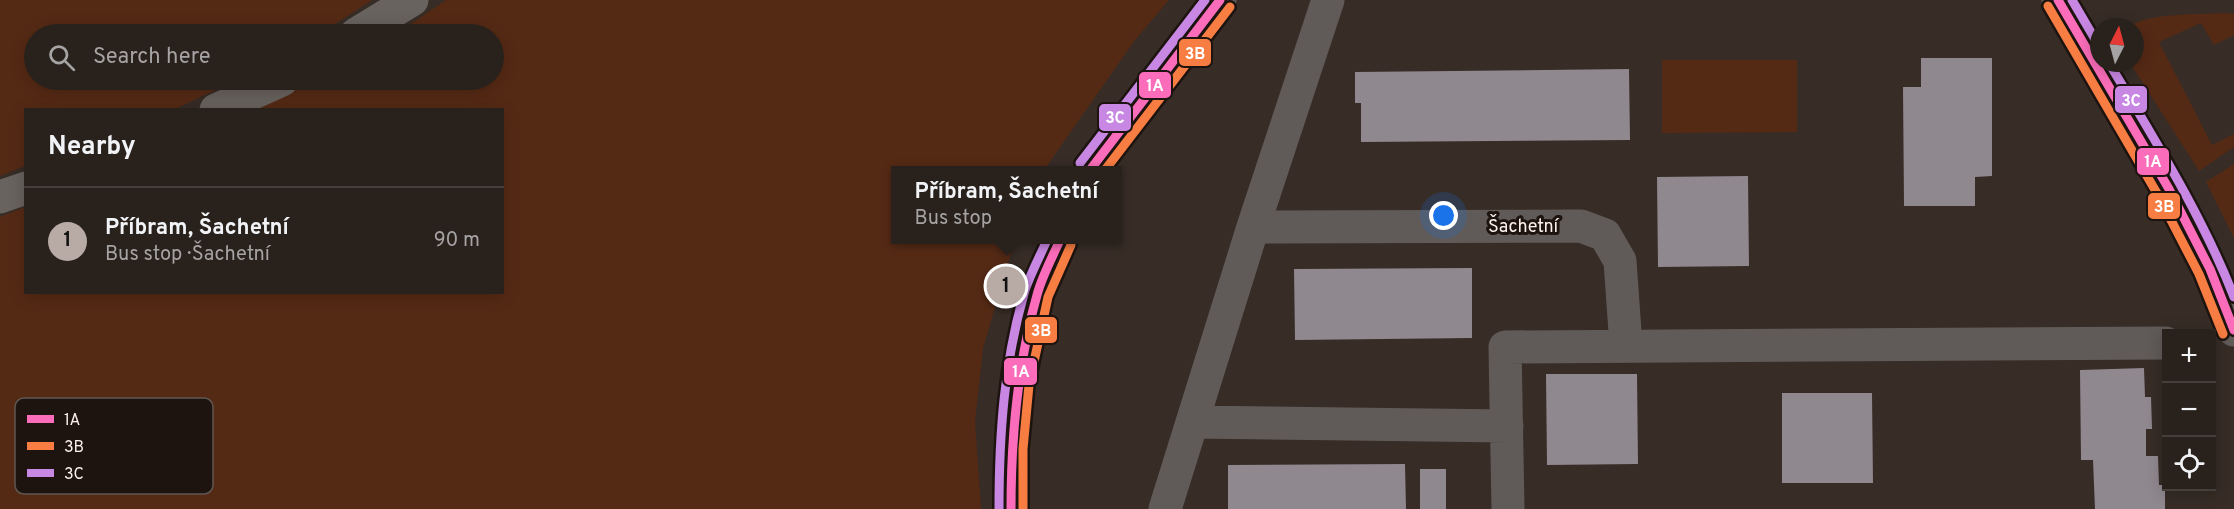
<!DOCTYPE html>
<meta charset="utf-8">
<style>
:root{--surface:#29211c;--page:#352e29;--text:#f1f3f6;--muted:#a5a3a3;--line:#453e3b;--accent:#b8aba5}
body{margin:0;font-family:Overpass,sans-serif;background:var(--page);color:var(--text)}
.controls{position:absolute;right:18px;bottom:18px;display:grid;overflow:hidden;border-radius:0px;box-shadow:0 3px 15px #0003}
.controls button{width:54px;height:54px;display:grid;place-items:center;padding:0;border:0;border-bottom:2px solid var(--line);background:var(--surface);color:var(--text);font:30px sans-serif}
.compass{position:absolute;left:2090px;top:18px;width:54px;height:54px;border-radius:50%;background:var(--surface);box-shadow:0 3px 15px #0003;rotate:6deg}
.you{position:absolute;left:1444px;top:216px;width:21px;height:21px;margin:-15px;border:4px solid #fff;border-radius:50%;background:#1a73e8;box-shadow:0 0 0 9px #1a73e833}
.badge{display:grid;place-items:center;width:39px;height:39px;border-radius:50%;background:var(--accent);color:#111;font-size:20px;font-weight:700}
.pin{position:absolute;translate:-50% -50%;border:3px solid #fff;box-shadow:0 2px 6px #0006}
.popup{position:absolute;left:891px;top:166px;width:231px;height:78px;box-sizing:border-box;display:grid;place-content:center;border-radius:0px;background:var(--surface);filter:drop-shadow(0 2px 4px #0005);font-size:20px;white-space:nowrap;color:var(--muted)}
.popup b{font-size:22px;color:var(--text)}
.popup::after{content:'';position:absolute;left:50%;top:100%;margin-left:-12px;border:12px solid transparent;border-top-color:var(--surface)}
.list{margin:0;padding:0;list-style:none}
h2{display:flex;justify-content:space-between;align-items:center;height:78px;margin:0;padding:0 24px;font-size:26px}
h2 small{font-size:20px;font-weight:400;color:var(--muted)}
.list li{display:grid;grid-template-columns:39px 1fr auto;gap:18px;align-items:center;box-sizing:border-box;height:108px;padding:0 24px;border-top:2px solid var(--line)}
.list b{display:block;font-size:22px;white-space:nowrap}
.list p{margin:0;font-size:20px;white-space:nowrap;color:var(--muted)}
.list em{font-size:20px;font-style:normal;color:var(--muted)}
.icon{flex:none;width:33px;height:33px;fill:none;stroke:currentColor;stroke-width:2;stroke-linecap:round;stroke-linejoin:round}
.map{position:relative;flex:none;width:2234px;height:509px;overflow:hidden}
.search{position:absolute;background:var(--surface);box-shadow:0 3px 15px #0003;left:24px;top:24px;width:480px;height:66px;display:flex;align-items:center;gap:15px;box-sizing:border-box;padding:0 21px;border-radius:33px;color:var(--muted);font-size:22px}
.panel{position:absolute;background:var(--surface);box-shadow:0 3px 15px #0003;left:24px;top:108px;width:480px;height:186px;border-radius:0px}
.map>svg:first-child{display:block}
.green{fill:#552a15}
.building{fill:#90888f}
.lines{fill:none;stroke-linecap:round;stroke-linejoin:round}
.minor{stroke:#605b58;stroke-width:33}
.major{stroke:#69635f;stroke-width:33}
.bus-1-casing{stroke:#1d1410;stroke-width:14}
.bus-2-casing{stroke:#1d1410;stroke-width:14}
.bus-3-casing{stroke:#1d1410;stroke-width:14}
.bus-1{stroke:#fb6dba;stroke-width:9}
.bus-2{stroke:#f77d43;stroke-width:9}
.bus-3{stroke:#c787e3;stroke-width:9}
.labels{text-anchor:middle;stroke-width:6;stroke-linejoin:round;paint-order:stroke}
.street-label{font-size:18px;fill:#fef0ea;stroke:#1d1410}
.key{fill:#1d1410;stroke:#605651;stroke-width:1.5}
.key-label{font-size:16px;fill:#fef0ea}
.line-badge{stroke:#1d1410;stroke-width:2}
.badge-label{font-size:16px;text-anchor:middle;font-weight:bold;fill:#fff}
</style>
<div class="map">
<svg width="2234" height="509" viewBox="0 0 2234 509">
<rect width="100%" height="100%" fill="#372c26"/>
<path class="green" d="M0 0H372L320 34H34V80H237L175 109 26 110 25 166 0 176Z
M446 0H1169L1135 40 1044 170H895V240H1015L983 348 975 422 981 509H0V217L25 207 26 292H502V110L255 109 315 80H494V34H396Z
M2225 13 2234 14V35L2214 45 2201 23 2159 42 2212 145 2234 134V147L2199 171 2130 63H2135V27H2128C2150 12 2198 15 2225 13Z
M1662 60H1797V132L1662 133Z
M2234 164V238L2206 182Z"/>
<path class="building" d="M1921 58H1992V176L1975 177V206H1904L1903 87H1921Z
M1629 69 1630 140 1361 142V103H1355V72Z
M1748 176 1749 266 1658 267 1657 177Z
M1472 268V338L1295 340 1294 269Z
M2144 368 2145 397H2151L2152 429H2146V456H2158L2159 485H2165V509H2095L2093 460H2081L2080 370Z
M1546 374H1637L1638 464 1547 465Z
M1782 393H1872L1873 483H1782Z
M1405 464 1406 509H1228V465Z
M1420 469H1446V509H1420Z"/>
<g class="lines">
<path class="minor" d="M2058 0 2169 189 2210 269 2234 330
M1090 170 1220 0
M1253 227 1581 226 1605 235 1620 261 1626 346
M1192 422 1507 426
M1011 509V448L1017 383 1037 293 1060 240
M1165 509 1253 227 1328 0
M1508 509 1505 347 2166 343"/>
<path class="major" d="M356 34 412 0
M216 110 282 80
M0 197 26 188"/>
<defs>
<path id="bus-1" d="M2058 0 2169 189 2210 269 2234 330
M1090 170 1220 0
M1011 509C1011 436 1017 366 1037 295 1042 276 1052 258 1060 240"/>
<path id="bus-2" d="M2048 6 2158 195 2199 274 2223 334
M1105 170 1230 7
M1023 509V449L1029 385 1048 297 1071 245"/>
<path id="bus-3" d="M2072 0 2099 46
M2109 63C2154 139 2202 215 2234 297
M1080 163 1205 0
M999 509C999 435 1004 362 1025 290 1031 273 1040 256 1047 240"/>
</defs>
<use href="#bus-1" class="bus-1-casing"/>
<use href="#bus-2" class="bus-2-casing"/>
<use href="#bus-3" class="bus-3-casing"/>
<use href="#bus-1" class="bus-1"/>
<use href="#bus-2" class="bus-2"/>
<use href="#bus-3" class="bus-3"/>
</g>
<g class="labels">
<g class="street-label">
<text x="1523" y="232">Šachetní</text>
</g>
</g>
<rect x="15" y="398" width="198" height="96" rx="9" class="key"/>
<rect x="27" y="415" width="27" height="8" fill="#fb6dba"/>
<rect x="27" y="442" width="27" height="8" fill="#f77d43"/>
<rect x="27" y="469" width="27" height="8" fill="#c787e3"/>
<g class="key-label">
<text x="64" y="425">1A</text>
<text x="64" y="452">3B</text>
<text x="64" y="479">3C</text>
</g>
<g class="line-badge">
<rect x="1178" y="38" width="34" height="29" rx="6" fill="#f77d43"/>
<rect x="1138" y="71" width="34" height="28" rx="6" fill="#fb6dba"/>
<rect x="2114" y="85" width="34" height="29" rx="6" fill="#c787e3"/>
<rect x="1098" y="103" width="34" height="29" rx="6" fill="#c787e3"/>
<rect x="2136" y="147" width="34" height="29" rx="6" fill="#fb6dba"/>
<rect x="2147" y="192" width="34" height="28" rx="6" fill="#f77d43"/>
<rect x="1024" y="316" width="34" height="28" rx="6" fill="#f77d43"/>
<rect x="1003" y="357" width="35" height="29" rx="6" fill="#fb6dba"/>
</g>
<g class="badge-label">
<text x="1195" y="59">3B</text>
<text x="1155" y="91">1A</text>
<text x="2131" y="106">3C</text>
<text x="1115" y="123">3C</text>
<text x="2153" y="167">1A</text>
<text x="2164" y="212">3B</text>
<text x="1041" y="336">3B</text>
<text x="1021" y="377">1A</text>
</g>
</svg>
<div class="controls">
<button>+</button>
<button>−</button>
<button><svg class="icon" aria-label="locate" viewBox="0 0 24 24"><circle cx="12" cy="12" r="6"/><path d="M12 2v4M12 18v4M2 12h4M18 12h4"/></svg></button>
</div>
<svg class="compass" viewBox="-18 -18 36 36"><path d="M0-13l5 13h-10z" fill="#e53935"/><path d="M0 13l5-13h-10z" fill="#a5a3a3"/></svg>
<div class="you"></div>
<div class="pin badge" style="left:1006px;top:286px">1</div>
<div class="popup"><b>Příbram, Šachetní</b>Bus stop</div>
<div class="search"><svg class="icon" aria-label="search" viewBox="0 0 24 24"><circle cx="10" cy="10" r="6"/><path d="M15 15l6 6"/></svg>Search here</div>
<section class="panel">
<h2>Nearby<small></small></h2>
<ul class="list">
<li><span class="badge">1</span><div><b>Příbram, Šachetní</b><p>Bus stop · Šachetní</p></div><em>90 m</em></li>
</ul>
</section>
</div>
